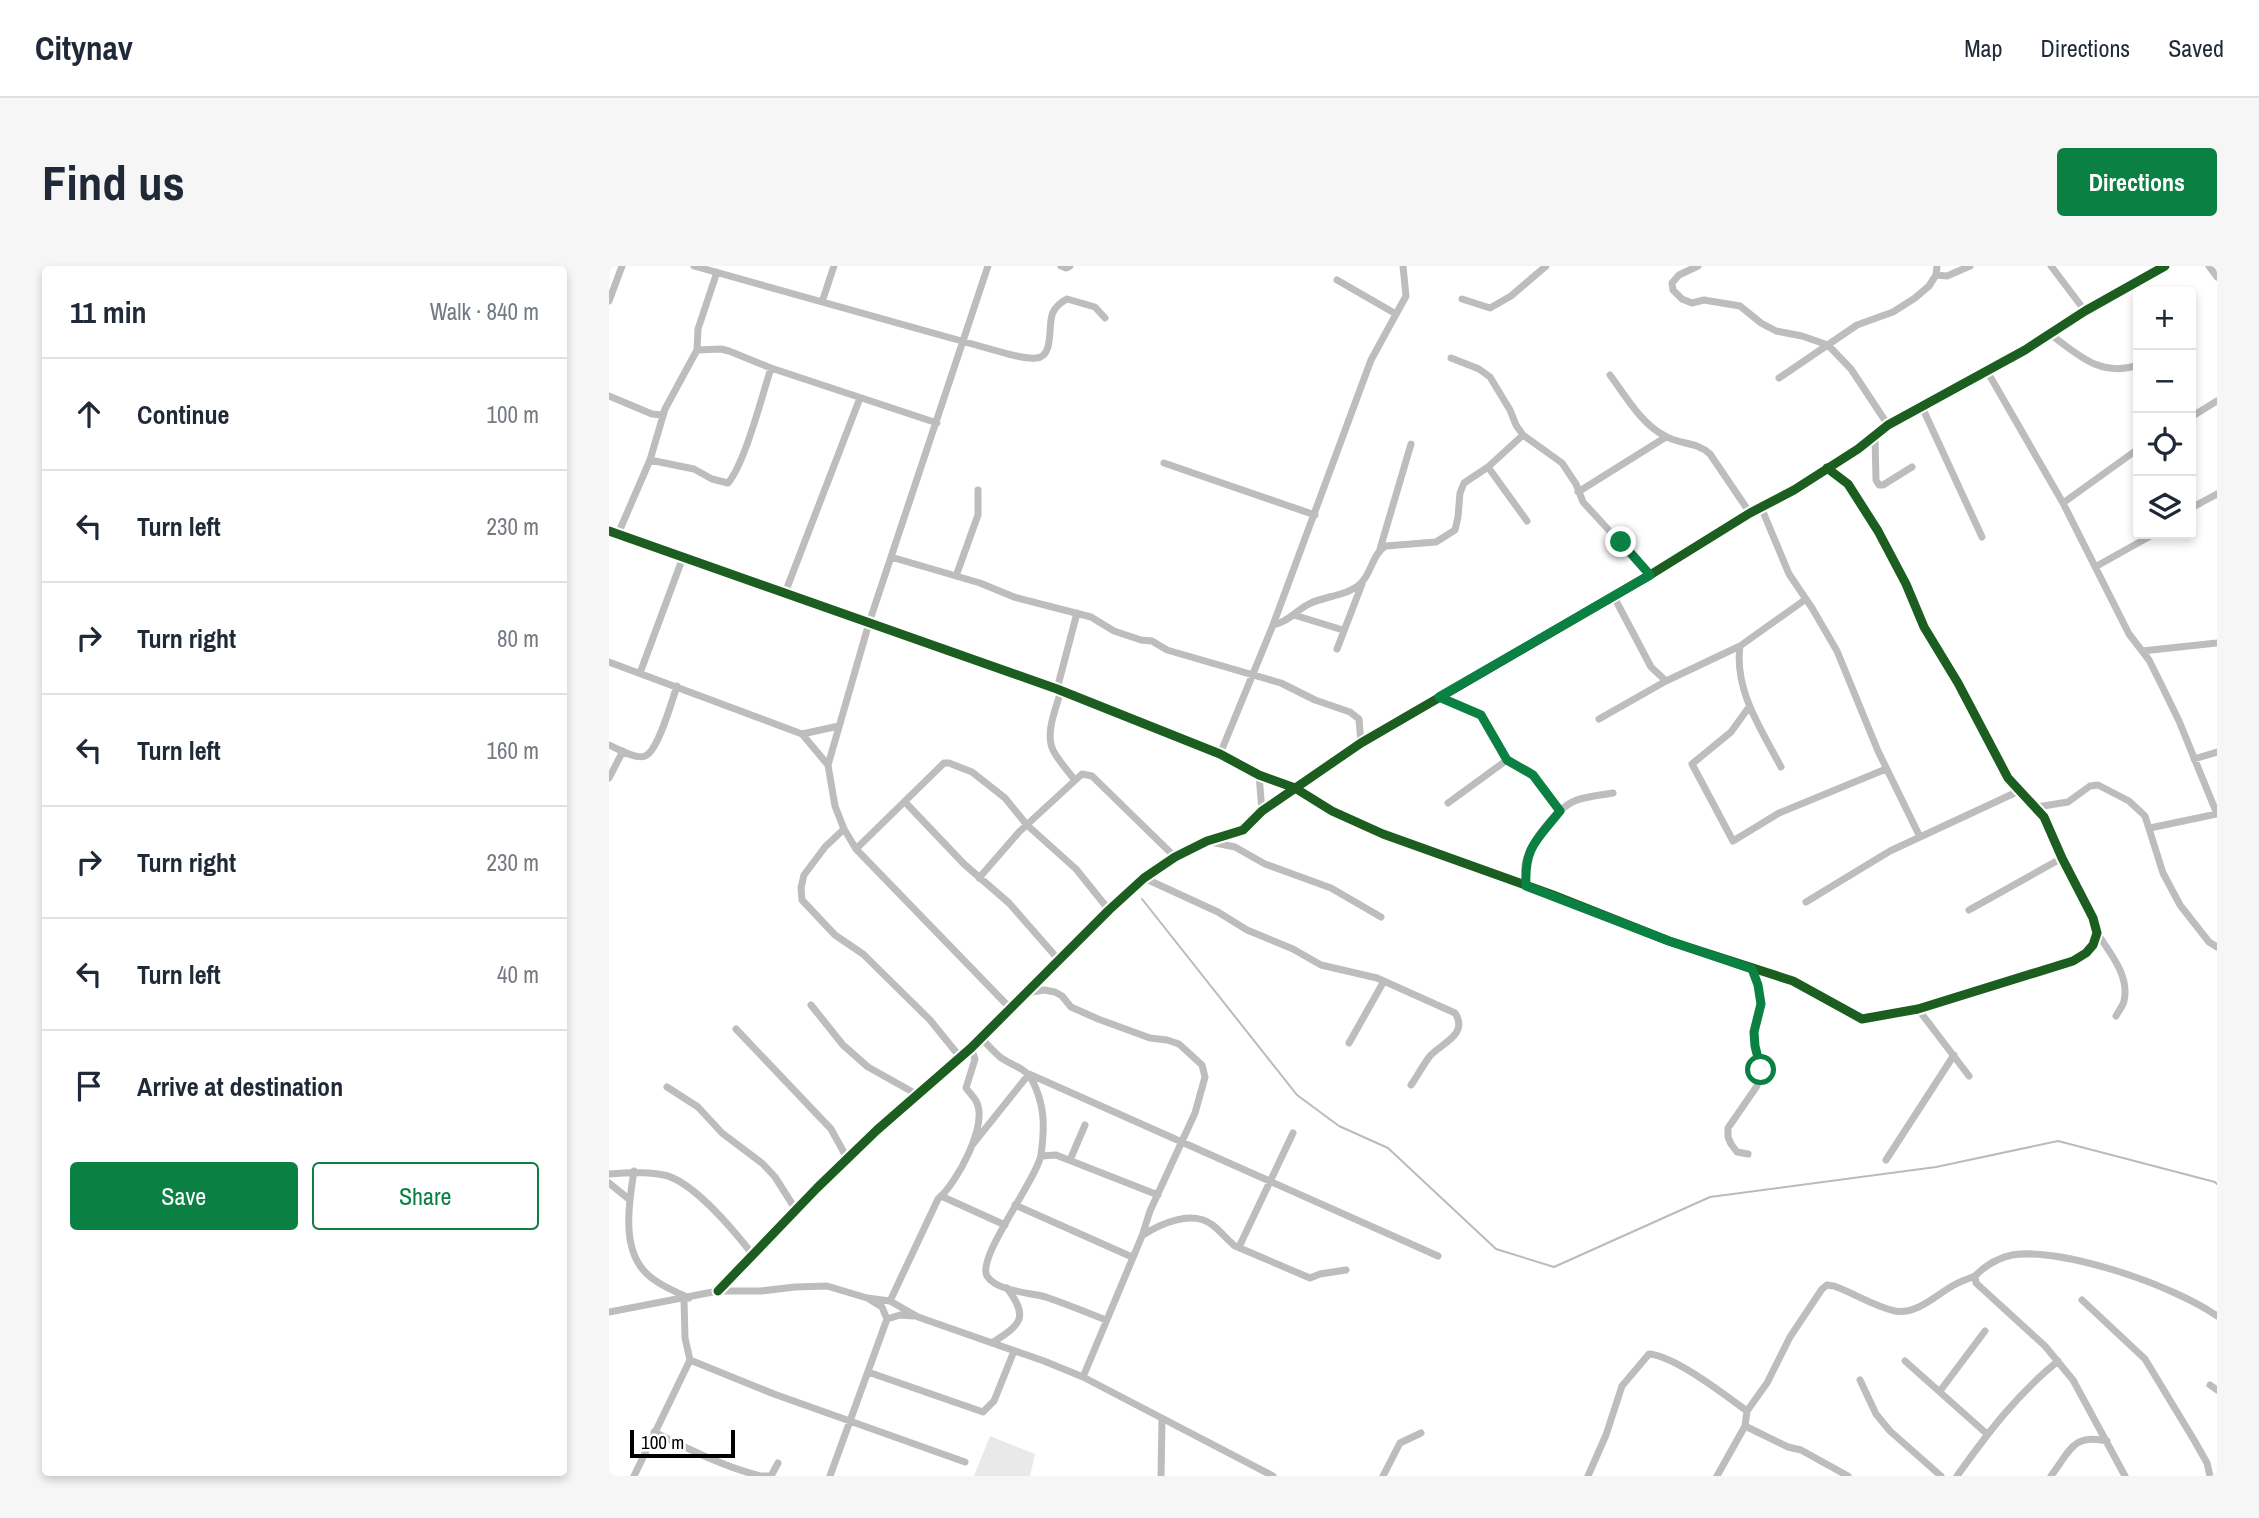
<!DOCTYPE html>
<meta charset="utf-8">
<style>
:root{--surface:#fff;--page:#f6f6f7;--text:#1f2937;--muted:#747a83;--line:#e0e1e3;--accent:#0b8043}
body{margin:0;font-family:"Archivo Narrow",sans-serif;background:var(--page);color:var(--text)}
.controls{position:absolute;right:21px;top:21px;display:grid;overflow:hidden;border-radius:7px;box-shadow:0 4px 10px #0003}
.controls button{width:63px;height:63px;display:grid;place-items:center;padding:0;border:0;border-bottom:2px solid var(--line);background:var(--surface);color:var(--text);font:35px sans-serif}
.scale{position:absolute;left:21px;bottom:18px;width:105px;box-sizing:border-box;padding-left:7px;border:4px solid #000;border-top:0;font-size:19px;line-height:24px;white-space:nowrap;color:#000;-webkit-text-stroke:5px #fff;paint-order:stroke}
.stop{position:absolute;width:21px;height:21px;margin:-16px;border:5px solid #0b8043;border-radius:50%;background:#fff}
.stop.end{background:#0b8043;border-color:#fff;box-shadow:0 2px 7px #0008}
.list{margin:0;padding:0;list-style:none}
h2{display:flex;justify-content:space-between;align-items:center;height:91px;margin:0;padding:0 28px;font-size:30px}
h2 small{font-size:23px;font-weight:400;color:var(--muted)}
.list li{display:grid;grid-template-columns:46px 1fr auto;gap:21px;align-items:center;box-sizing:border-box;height:112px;padding:0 28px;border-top:2px solid var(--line)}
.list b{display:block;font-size:26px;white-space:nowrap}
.list em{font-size:23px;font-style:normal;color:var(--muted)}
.actions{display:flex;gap:14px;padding:21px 28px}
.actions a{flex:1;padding:16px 0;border:2px solid var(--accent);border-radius:7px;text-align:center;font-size:24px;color:var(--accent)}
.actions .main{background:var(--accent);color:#fff}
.icon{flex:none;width:38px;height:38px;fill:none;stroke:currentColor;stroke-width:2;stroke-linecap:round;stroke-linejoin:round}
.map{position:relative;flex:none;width:1608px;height:1210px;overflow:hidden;border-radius:7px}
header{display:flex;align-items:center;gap:42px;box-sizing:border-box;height:98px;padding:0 35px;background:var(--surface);border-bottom:2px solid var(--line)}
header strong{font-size:33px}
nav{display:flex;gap:38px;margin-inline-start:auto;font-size:24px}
.intro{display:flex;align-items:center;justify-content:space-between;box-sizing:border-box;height:168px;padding:0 42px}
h1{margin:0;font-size:49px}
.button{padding:18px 32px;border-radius:7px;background:var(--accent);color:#fff;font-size:24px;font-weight:700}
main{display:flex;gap:42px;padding:0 42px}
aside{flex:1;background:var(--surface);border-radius:7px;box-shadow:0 4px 10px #0003}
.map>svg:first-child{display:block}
.pitch{fill:#e9e9e9}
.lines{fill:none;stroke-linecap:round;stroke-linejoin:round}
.stream{stroke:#bbb;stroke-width:2}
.street{stroke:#bdbdbd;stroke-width:7}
.cycleway-casing{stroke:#fff;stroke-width:13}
.cycleway{stroke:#1b5e20;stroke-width:9}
.route{stroke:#0b8043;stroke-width:9}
</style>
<header>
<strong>Citynav</strong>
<nav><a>Map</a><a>Directions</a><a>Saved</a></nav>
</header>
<div class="intro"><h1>Find us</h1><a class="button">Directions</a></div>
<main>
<aside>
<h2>11 min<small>Walk · 840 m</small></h2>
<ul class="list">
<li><svg class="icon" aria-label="ahead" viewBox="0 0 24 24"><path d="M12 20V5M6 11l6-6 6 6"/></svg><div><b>Continue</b></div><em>100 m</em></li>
<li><svg class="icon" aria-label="left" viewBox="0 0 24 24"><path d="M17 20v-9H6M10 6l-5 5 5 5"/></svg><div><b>Turn left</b></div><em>230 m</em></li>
<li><svg class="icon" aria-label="right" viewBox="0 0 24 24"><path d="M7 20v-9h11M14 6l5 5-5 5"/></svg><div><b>Turn right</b></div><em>80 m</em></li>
<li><svg class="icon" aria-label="left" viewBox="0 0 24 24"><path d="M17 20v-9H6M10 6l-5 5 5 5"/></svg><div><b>Turn left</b></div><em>160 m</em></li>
<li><svg class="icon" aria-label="right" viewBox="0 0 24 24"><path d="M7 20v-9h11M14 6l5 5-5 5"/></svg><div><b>Turn right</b></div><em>230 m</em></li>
<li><svg class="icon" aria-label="left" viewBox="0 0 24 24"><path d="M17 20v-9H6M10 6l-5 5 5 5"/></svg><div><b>Turn left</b></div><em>40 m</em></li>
<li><svg class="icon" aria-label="arrive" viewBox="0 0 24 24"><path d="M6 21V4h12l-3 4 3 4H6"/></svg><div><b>Arrive at destination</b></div></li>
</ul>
<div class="actions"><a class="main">Save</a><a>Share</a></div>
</aside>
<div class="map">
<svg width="1608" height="1210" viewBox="0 0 1608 1210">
<rect width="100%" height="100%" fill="#fff"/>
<path class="pitch" d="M381 1170 426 1188 421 1210H365Z"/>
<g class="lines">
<path class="stream" d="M533 633 688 829 730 860 779 882 887 983 945 1001 1101 931 1327 901 1449 875 1606 916 1608 918"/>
<path class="street" d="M85 0 399 88C408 90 418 93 427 92 445 91 439 61 443 49 445 42 452 36 458 33L486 41 496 52
M379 0 260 357 219 499 226 540 235 563 247 583 401 742
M452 0 457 2 461 0
M1089 0 1070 9 1063 17 1064 24 1073 33 1083 37 1095 34 1131 40 1152 57 1167 65 1193 70 1219 79 1242 103 1279 159
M1442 0 1476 45
M1600 0 1608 11
M1327 9 1338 10 1361 0
M728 14 787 48
M853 33 881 42 902 30 937 0
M0 35 13 0
M213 36 225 0
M1441 68C1469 89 1492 112 1529 99
M88 84 112 83 120 85 162 102 328 157
M842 92 870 103 881 111 901 144 907 159 914 169 953 197 967 218 974 236 1041 309
M1378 105 1454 237 1520 368 1540 394 1552 418 1570 455 1608 548
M1001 109C1016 129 1032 158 1056 170 1072 179 1086 175 1101 188L1141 247
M1170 112 1248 59 1284 46 1306 32 1320 20 1327 9 1328 0
M0 130 43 148 54 149
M1313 141 1373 271
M1582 151 1608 135
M1266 170 1267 214 1270 219H1274L1303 201
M41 194 85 203 103 213 119 217C136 197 153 130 162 102
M555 197 706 249
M879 201 918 255
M969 226 1057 171
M1454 237 1529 183
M1152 241 1180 308 1203 342 1228 385 1269 485 1311 571
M1582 242 1608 228
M0 265 448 423 611 488 650 509 686 522 723 545 774 568 944 629 1060 675 1184 715 1253 753 1309 743 1464 695 1477 687 1484 679 1488 667 1484 652 1453 592 1435 551 1399 512 1349 417 1315 361 1297 318 1269 265 1239 218 1218 202
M9 268 41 194 56 143 88 84 89 63 108 6
M771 283 802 178
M282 291 371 317 405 331 482 351 505 365 532 374 543 375 558 384 672 417 706 434 741 446 750 453 752 477
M1486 301 1545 268
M347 310 369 249V224
M176 327 251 132
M1004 329 1042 401 1057 415 1131 380 1197 333
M685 349 734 364
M664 359C680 356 688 343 702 337 717 330 742 329 753 316 763 305 764 287 777 280L827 276 846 264 849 251 851 227 855 217 879 201 914 169
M1131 380C1125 424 1152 463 1172 501
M728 383 753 318
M1533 385 1608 377
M0 396 193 468 219 499
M31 407 74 291
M448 423 468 347
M452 425C447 442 435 469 445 486 450 495 458 504 465 513
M830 431 872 449 898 494 920 505 951 545
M1140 441 1122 466 1083 498 1124 575 1170 547 1277 503
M990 453 1057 415
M193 468 230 460
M0 479C9 483 27 494 36 490 49 486 63 434 68 420
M611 488 664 359 762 94 797 30 794 0
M1585 493 1608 486
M650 509 653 545
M0 512 14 485
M296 536 355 598 400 637 449 693
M839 537 898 494
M1428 541 1459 536 1481 520 1489 519 1520 535 1536 550 1554 607 1571 639 1600 676 1608 681
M1541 562 1608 548
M235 563 216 581 195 609 192 622 193 634 226 669 254 688 321 754 351 791
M602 576 626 581 656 598 722 622 772 651
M247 583 335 497H340L363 506 396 532 418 559 467 603 500 644
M370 612 410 566 473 508 483 510 566 591
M535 612 609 646 638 664 684 683 712 699 768 712 846 747C860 768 833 777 821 790 814 799 809 809 802 819
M917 620C917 613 915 605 916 598 921 576 949 539 971 533 982 530 993 529 1004 527
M1197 636 1281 585 1410 525
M1360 644 1453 592
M1488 667C1501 687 1521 710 1515 735 1514 740 1509 746 1507 750
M417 727 435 724 446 726 453 730 462 741 489 753 541 772 558 774 570 778 593 799 596 811 586 847 541 945 533 970 474 1111
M202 739 234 779 259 801 309 829
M1309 743 1360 810
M127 763 222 863 238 892
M372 772C378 778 384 785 391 791 400 798 416 802 422 812 436 838 436 860 432 889 428 913 367 992 378 1010 387 1025 422 1027 437 1031 457 1038 477 1046 497 1054
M740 777 775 715
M58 821 89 841 113 867 154 898 166 911 187 944
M364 878 420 808 829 990
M1139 888 1128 886 1122 878 1119 871V862L1148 820 1152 804 1146 780 1145 766 1151 738 1149 719 1143 703
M432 890 447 889 549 929
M461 894 476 859
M1277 894 1345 789
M25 905C20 936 12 982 37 1007 48 1018 65 1025 80 1032
M0 908C19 906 37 905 55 909 84 915 126 966 144 989
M0 917 21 934
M332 930 396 959
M406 939 523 991
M534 969C551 958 582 944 602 958 611 964 617 973 626 980L701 1012 711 1008 737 1004
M630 981 684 867
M109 1025 208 922 268 864 362 782 500 644 535 612 566 591 598 575 634 564 653 545 752 477 1041 309 1141 247 1185 224 1249 183 1279 159 1416 84 1476 45 1556 0
M1473 1034 1536 1093 1585 1174 1598 1197 1601 1210
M281 1035 329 933C347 918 380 859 367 835 365 831 360 826 357 822L366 793 362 782
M0 1046 109 1025H152L186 1021 218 1020 258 1032 281 1035 309 1051 435 1095 474 1111 664 1210
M278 1053 291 1049 304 1050
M383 1077C411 1059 421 1052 398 1022
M81 1094 165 1128 356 1196
M1296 1095 1378 1168
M259 1106 374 1146 385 1135 405 1085
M1251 1114 1267 1148 1281 1165 1332 1210
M1601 1119 1608 1124
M1331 1125 1376 1065
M1136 1160 1179 1181 1192 1184 1239 1210
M45 1166C80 1183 113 1200 151 1210
M25 1210 81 1094 76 1072 75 1033
M154 1210H162L169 1197
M221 1210 278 1053 273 1041 260 1033
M552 1210 553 1154
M774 1210 791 1177 812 1167
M979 1210 997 1169 1013 1120 1040 1088C1066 1090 1116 1129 1138 1145
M1108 1210 1136 1160 1138 1145 1158 1117 1181 1071 1213 1023 1218 1019 1225 1020C1245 1027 1264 1040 1286 1045 1308 1049 1328 1028 1345 1019 1352 1015 1359 1013 1366 1010
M1348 1210C1378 1168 1408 1128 1449 1095
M1442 1210C1461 1185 1464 1167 1498 1175
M1516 1210 1464 1114 1436 1080 1367 1017 1366 1010C1376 1000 1388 992 1403 989 1454 981 1566 1020 1608 1050"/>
<defs>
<path id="cycleway" d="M0 265 448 423 611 488 650 509 686 522 723 545 774 568 944 629 1060 675 1184 715 1253 753 1309 743 1464 695 1477 687 1484 679 1488 667 1484 652 1453 592 1435 551 1399 512 1349 417 1315 361 1297 318 1269 265 1239 218 1218 202
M109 1025 208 922 268 864 362 782 500 644 535 612 566 591 598 575 634 564 653 545 752 477 1041 309 1141 247 1185 224 1249 183 1279 159 1416 84 1476 45 1556 0"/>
</defs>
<use href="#cycleway" class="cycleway-casing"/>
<use href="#cycleway" class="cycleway"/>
</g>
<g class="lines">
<path class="route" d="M1012 276 1041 309 830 431 872 449 898 494 924 509 951 545C928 574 915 581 917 620L1060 675 1143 703 1149 719 1152 738 1145 766 1146 780 1152 804"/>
</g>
</svg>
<div class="controls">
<button>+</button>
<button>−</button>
<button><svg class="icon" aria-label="locate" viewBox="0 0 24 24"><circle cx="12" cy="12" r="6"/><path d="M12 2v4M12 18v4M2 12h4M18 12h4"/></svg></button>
<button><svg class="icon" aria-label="layers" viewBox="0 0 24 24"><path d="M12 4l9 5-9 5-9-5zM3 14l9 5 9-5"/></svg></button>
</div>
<div class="scale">100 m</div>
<div class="stop" style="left:1152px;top:804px"></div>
<div class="stop end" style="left:1012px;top:276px"></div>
</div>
</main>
